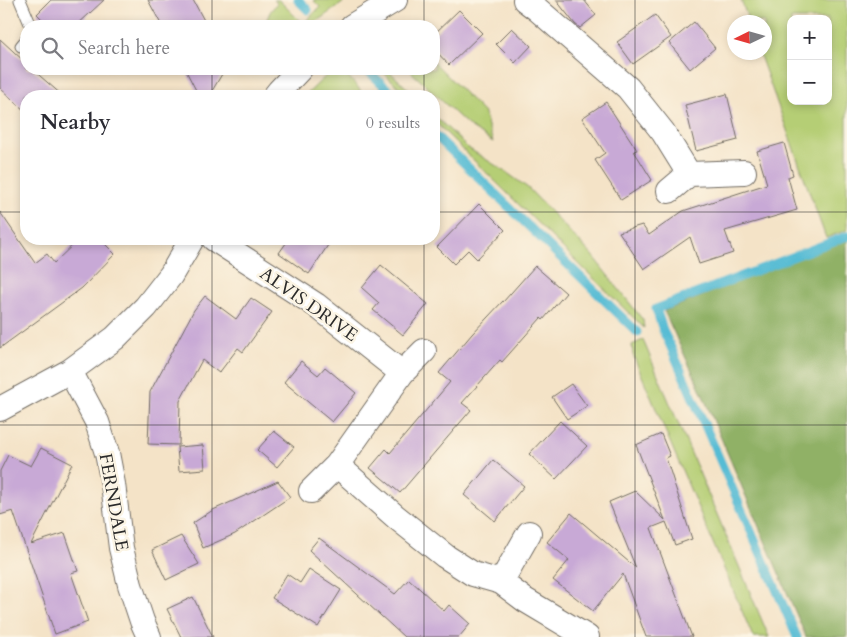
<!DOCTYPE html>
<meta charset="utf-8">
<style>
:root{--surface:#fff;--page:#f2f2f3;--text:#2b2b33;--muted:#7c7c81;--line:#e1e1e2}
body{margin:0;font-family:Cardo,serif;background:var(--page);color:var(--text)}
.controls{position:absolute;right:15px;top:15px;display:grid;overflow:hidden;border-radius:10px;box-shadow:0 2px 8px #0003}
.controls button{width:45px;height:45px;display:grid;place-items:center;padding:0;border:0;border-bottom:1px solid var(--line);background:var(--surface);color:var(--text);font:25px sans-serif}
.compass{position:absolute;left:727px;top:15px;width:45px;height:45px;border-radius:50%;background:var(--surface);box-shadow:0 2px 8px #0003;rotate:265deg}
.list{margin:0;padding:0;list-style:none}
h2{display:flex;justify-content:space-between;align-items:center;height:65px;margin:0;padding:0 20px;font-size:21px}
h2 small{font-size:16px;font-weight:400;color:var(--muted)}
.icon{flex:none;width:28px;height:28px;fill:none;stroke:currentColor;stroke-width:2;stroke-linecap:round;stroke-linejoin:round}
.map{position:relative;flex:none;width:847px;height:637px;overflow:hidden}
.search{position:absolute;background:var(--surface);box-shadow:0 2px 8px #0003;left:20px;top:20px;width:420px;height:55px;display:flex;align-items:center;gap:12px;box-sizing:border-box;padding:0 18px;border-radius:20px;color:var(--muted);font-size:19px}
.panel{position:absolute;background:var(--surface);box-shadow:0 2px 8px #0003;left:20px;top:90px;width:420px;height:155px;border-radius:20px}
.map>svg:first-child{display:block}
.green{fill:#b5ce74;stroke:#707c50;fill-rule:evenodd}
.forest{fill:#90b166;stroke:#5e6e48}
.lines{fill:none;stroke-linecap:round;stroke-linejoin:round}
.stream{stroke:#56bcd4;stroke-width:9}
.building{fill:#c8a9d6}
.lane-casing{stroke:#716b62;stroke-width:13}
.street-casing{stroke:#716b62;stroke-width:26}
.lane{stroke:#fff;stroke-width:11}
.street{stroke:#fff;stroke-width:24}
.grid{fill:none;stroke:#2b2b2b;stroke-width:1;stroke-opacity:0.55}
.labels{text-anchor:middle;stroke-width:5;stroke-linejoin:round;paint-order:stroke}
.street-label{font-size:18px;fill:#2b2b2b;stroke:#fcf5e5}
</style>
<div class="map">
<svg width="847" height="637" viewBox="0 0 847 637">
<rect width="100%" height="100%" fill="#fcf5e5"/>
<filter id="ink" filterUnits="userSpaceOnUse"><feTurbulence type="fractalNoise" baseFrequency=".02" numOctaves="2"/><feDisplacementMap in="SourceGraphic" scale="10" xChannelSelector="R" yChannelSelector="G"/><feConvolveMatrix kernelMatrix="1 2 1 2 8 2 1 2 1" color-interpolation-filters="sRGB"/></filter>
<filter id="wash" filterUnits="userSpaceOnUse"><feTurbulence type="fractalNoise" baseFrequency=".0096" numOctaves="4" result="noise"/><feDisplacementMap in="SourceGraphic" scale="20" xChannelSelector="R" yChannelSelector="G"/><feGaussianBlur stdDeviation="1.12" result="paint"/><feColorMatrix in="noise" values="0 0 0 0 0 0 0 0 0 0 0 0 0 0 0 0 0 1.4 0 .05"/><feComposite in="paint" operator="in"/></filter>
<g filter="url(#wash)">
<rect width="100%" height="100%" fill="#f4e3c7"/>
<path class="green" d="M274 0H279L303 24 320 7 313 0H343L344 2 310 26H264L270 12 277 3Z
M741 0H847V230L826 238 759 53 764 52V22H749ZM791 19H828V101H791Z
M434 62 484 113 493 142 470 127 408 69H434Z
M333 69H353L347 75 361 91 352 96H306V95Z
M380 69H387L415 96H408Z
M434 115 468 148 506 172 528 188 591 254 643 320 644 328 434 121Z
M643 340 769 637H753L633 355 632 345Z"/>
<path class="forest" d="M847 238V637H806L698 384 664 311Z"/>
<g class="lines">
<path class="stream" d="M298 0 308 10
M366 69 395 96
M434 134 637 332
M797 637 669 343 664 333 656 309 847 236"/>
</g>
<g id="blocks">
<path class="building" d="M51 0H104L76 26H49L37 14Z
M148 0H193L207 26H162Z
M556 0H584L596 15 580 28 575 24Z
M459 10 482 33 449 65 434 49V34Z
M655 15 671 37 633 64 617 42Z
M694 22 715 48 690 69 669 43Z
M512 28 531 46 515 63 496 44Z
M0 39 26 63V69H32L63 96H26V112L0 88Z
M185 69H225L209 96H199Z
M727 94 738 140 696 151 685 105Z
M606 102 637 150 634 151 652 180 621 200 595 160 605 153 582 118Z
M784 143 793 175 788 177 797 210 725 231 733 253 699 264 690 237 644 269 619 232 642 225 649 235 683 211 767 184 757 151Z
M479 204 505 230 477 259 468 250 454 264 437 247Z
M0 212 35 263 47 254 54 263 79 239H100L115 254 82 288 0 348Z
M289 239H332L309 274 279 253Z
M381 265 428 304 403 335 373 310 379 303 362 288Z
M535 266 566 293 543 320 541 318 502 362 500 360 462 403 471 410 400 493 370 468 386 449 390 453 450 382 439 373 472 334 503 301V302Z
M205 296 236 319 251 298 272 312 243 352 238 348 219 373 202 360 180 401 179 445 148 444 150 392 194 310Z
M301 361 318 375 325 367 356 393 332 422 284 382Z
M571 384 587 406 567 419 552 397Z
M560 421 587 446 556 479 529 454Z
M274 431 294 447 277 467 257 450Z
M661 434 670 456 666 458 692 539 675 545 666 522 651 528 692 637H646L623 574 593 611 553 580 569 560 547 542 571 513 636 568 609 502 635 491 665 520 636 445Z
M203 445 205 469 179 471 177 447Z
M41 448 72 464 31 544 65 533 78 571 71 573 88 622 55 634 13 511 0 515V471L8 455 31 466Z
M493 460 524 486 495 521 464 495Z
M278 481 290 497 235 534 203 548 193 523 213 510Z
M181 536 199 564 166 580 152 550Z
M319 538 395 594 409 579 444 611 449 605 470 624 459 637H404L309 550Z
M309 569 341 590 318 627 272 598 287 574 300 583Z
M193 597 213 637H181L167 609Z"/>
</g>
</g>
<g filter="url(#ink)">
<use href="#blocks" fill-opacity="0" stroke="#716b62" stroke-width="1"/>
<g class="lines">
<defs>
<path id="lane" d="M20 0 31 26
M21 46 26 40"/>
<path id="street" d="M525 0 537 9 628 88 663 132 689 174
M352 26 395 0
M275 96 279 91 300 69
M669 191 689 174 744 172
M214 239 316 305 402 373
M70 371 97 422 107 453 113 484 121 548 130 585 142 621 149 637
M0 409 70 371 115 338 146 307 171 275 192 239
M337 465 396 517 445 556 473 574 501 582 525 600 587 637
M311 491 337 465 402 373 424 351
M501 582 529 533"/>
</defs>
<use href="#lane" class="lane-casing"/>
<use href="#street" class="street-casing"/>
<use href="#lane" class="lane"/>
<use href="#street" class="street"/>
</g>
</g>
<path class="grid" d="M212 0V26M424 0V26M635 0V637M212 69V96M424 69V96M0 212H26M434 212H847M212 239V637M424 239V637M0 425H847"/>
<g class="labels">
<g class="street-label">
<text transform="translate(309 304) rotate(35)" y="6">ALVIS DRIVE</text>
<text transform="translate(114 502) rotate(80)" y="6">FERNDALE</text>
</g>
</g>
</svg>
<div class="controls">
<button>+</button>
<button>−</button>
</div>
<svg class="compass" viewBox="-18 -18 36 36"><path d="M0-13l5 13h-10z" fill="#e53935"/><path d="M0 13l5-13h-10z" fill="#7c7c81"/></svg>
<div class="search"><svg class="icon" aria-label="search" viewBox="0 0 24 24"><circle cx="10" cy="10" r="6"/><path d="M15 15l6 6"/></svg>Search here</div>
<section class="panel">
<h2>Nearby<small>0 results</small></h2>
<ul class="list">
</ul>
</section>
</div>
